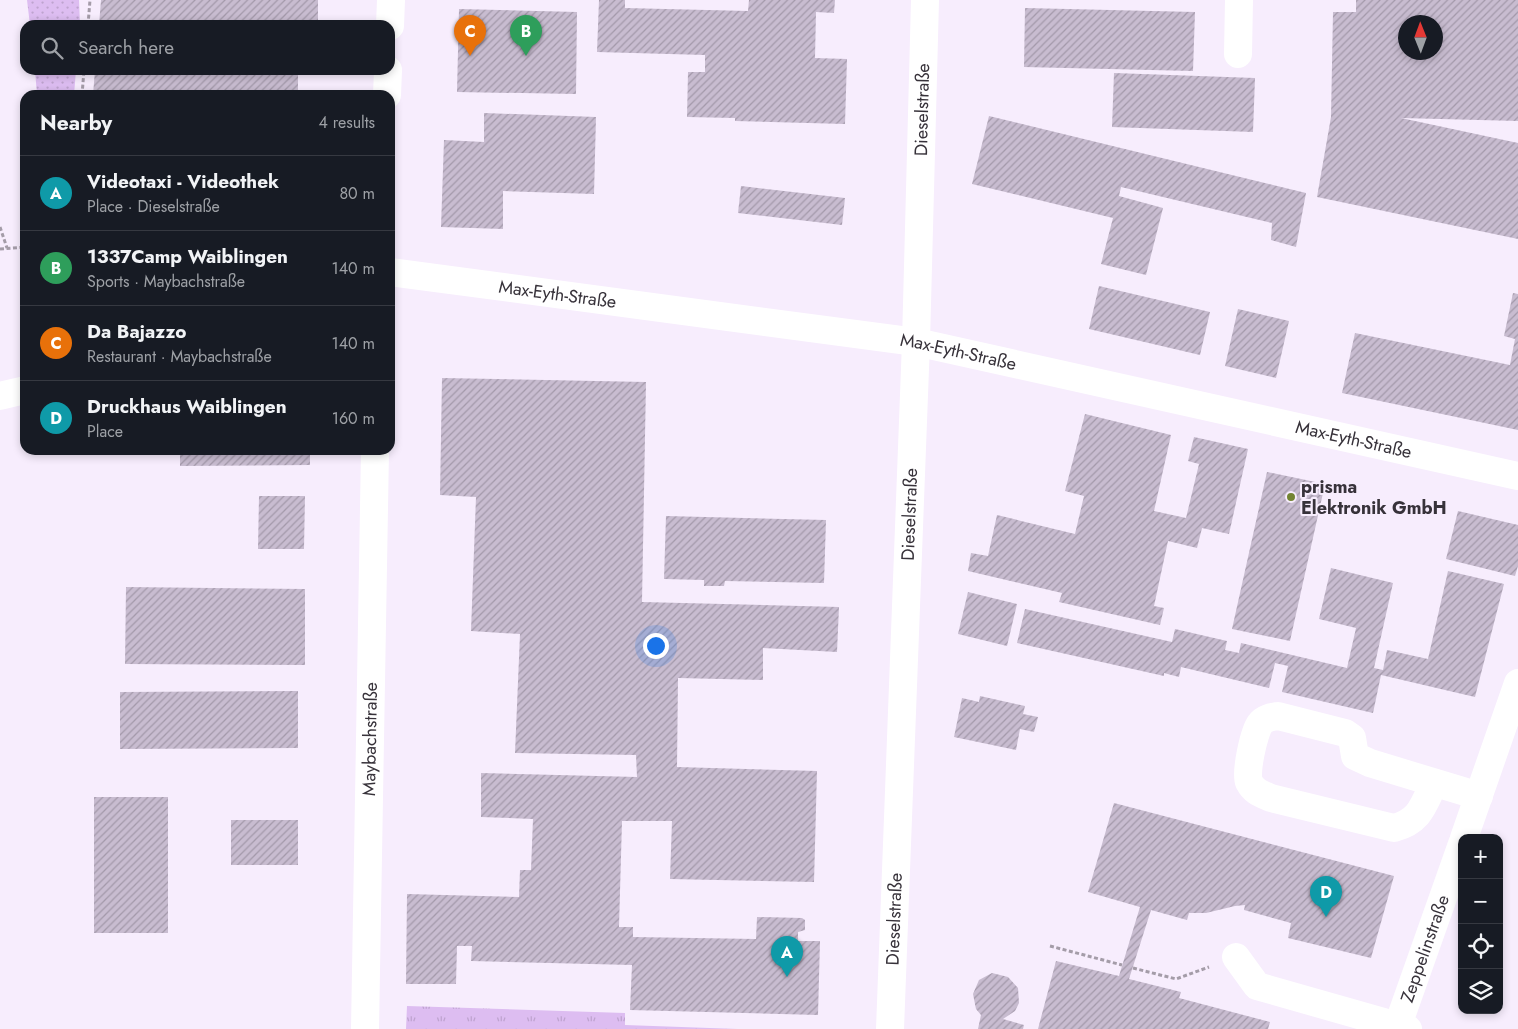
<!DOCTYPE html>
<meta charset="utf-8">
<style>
:root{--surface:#171b24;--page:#20242c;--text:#f1f3f6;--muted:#9ea1a6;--line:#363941;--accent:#2563eb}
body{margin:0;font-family:Jost,sans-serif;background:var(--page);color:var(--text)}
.controls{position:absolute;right:15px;bottom:15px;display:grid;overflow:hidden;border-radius:10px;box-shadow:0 2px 8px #0003}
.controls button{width:45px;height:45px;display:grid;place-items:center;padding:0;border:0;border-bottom:1px solid var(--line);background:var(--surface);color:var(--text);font:25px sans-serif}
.compass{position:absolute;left:1398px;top:15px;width:45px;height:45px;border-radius:50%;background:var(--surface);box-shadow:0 2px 8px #0003;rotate:359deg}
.you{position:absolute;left:655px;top:645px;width:18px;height:18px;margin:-12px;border:4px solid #fff;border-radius:50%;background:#1a73e8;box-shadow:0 0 0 8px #1a73e833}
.badge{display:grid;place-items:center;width:32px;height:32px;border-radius:50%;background:var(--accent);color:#fff;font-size:16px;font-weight:700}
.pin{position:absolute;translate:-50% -41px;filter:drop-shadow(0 1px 2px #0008)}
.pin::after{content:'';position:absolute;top:26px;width:18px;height:15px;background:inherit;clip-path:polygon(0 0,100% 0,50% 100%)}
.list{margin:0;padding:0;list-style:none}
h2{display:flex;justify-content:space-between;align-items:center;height:65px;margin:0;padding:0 20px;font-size:21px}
h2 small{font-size:16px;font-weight:400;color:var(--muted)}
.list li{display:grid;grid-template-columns:32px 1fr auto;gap:15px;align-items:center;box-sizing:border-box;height:75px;padding:0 20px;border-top:1px solid var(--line)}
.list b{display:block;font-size:19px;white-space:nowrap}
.list p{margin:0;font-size:16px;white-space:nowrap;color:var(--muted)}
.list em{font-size:16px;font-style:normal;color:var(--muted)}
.icon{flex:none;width:28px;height:28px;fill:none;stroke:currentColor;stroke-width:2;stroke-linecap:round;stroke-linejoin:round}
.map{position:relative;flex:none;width:1518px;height:1029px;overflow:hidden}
.search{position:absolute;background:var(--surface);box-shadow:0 2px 8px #0003;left:20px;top:20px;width:375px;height:55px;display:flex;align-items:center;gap:12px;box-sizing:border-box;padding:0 18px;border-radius:15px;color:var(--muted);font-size:19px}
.panel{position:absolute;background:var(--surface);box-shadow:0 2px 8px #0003;left:20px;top:90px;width:375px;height:365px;border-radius:15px}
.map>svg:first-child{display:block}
.grass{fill:url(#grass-tufts)}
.garden{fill:url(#garden-dots)}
.building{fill:url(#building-hatch);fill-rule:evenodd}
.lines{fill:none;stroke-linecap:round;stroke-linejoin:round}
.path{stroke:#a49ca8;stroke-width:3;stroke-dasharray:4 2.5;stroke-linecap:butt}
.minor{stroke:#fff;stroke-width:28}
.poi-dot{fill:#738433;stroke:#f7edfd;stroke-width:2}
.labels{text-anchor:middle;stroke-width:4;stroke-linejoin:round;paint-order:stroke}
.street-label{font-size:18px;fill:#37323a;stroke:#f7edfd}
.poi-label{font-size:18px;font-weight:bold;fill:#37323a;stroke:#f7edfd;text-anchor:start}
</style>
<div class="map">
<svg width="1518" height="1029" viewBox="0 0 1518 1029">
<defs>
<pattern id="grass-tufts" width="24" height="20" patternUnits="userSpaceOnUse" patternTransform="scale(1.25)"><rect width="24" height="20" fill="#ddbdf1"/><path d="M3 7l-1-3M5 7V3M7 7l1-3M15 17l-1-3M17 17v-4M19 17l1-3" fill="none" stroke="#bea3cf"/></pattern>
<pattern id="garden-dots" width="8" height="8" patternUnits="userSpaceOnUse" patternTransform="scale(1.25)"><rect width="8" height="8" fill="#ddbdf1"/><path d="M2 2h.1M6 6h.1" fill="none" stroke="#bea3cf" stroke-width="1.8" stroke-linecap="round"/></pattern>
<pattern id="building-hatch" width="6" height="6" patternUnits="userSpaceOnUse" patternTransform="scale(1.25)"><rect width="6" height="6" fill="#c8bcd0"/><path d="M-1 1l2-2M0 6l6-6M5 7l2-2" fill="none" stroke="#a399aa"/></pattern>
</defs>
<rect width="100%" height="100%" fill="#f7edfd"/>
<path class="grass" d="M407 1006 625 1013V1025L738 1029H406Z"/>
<path class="garden" d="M27 0H79L80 25H30Z
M35 70H76L74 95H37Z"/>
<path class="building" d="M101 0H318V25H99Z
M599 0H625V8L748 11 749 0H835L834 13 816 12 815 58 847 59 845 124 735 121V118L687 117 688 72H705V55L597 52Z
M1356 0H1518V121L1401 118 1518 143V239L1317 197 1331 117 1333 12H1356ZM1406 22H1436V52H1406Z
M1025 8 1195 12 1193 71 1024 67Z
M459 9 577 12 576 94 457 92Z
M95 70H298V95H93Z
M1114 73 1255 78 1253 132 1112 127Z
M484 113 596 117 594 194 503 191V229L441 227 444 140 484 142Z
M989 116 1306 193 1296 247 1271 240 1272 223 1121 187 1119 196 1163 208 1146 275 1101 264 1113 218 972 184Z
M741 186 845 198 842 225 738 213Z
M1099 286 1210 312 1200 355 1089 329Z
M1513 293 1518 294V430L1342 393 1355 333 1510 365 1515 339 1504 336Z
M1238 309 1289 321 1276 378 1225 366Z
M442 378 646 382 642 602 839 607 837 652 763 648V680L678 678 677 767 817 771 814 882 670 879 672 821H622L619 927H633V937L756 939 757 917 802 918 805 920V930L798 932V941H820L818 1015 630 1010 632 965 471 961 472 946H457L456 984H406L407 894 519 897 520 870H531L533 819 481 817V773L637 777 636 755 515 753 520 634 471 631 476 497 440 495Z
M1085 414 1171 435 1154 511 1186 518 1199 464 1188 461 1194 437 1248 449 1229 534 1202 528 1197 548 1168 541 1154 606 1164 608 1160 625 1059 602 1062 593 968 571 971 553 988 556 997 515 1075 534 1084 496 1065 491Z
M180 450H310V465L180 466Z
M1267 472 1325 484 1290 641 1232 629Z
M259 496H305L304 549H258Z
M1458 511 1518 525V566L1515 576 1446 559Z
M666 516 826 520 824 583 725 581 724 586H704V580L664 579Z
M1331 568 1393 583 1374 668 1383 670 1387 650 1428 659 1448 571 1504 584 1475 697 1381 675 1373 713 1282 692 1288 666 1275 663 1269 688 1181 667 1179 677 1164 673V676L1017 643 1025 609 1172 642 1175 629 1227 641 1225 650 1239 653 1241 643 1347 668 1356 628 1319 619Z
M126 587 305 589V665L125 664Z
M968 592 1017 604 1007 646 958 634Z
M298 691V748L120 749V692Z
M980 696 1025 706 1023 714 1038 717 1034 732 1020 729 1016 750 954 737 962 698 979 702Z
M94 797H168V933H94Z
M1114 803 1394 876 1371 958 1288 938 1291 923 1244 910 1245 905 1235 906 1206 913H1189L1187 920 1151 910 1129 979 1181 992 1179 998 1270 1022 1268 1029H1038L1056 961 1119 976 1140 907 1088 892Z
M231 820H298V865H231Z
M992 973 1008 977 1018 988 1019 1003 1015 1011 1003 1019 1024 1025 1023 1029H978L981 1015 976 1009 973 994 979 980Z"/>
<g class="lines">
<path class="path" d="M88 25 90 0
M82 95 84 70
M0 227 7 248
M0 249 25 247
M1050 946 1122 965
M1133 968 1176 979 1209 967"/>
<g class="minor">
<path d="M390 26 391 0"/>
<path d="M1238 54 1239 0"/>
<path d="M387 95 388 70"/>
<path id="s1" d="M390 272 916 342 1518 476"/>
<path d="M0 396 25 390"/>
<path d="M1434 783C1423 806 1420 821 1394 828L1271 798C1262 794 1254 792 1249 782 1245 773 1254 732 1260 724 1264 718 1272 717 1278 716L1345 733 1352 738 1355 756 1370 763 1479 796"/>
<path d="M1464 838 1518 683"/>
<path d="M1236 957 1257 986 1408 1029"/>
<path id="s2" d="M1398 1025 1462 844"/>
<path id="s3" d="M365 1029 375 450"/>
<path id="s4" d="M890 1029 916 342 925 0"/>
</g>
</g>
<circle class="poi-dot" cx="1291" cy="497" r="5"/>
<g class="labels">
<g class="street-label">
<text dy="6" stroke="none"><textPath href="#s4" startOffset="920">Dieselstraße</textPath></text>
<text dy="6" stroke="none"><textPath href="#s1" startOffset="169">Max-Eyth-Straße</textPath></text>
<text dy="6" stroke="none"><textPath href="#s1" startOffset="574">Max-Eyth-Straße</textPath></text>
<text dy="6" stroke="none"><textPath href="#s1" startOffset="979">Max-Eyth-Straße</textPath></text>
<text dy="6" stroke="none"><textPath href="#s4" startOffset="515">Dieselstraße</textPath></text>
<text dy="6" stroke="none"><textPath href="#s3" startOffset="290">Maybachstraße</textPath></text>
<text dy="6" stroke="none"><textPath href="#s4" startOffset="110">Dieselstraße</textPath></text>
<text dy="6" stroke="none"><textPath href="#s2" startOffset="81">Zeppelinstraße</textPath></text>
</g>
<g class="poi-label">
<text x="1301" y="493">prisma<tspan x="1301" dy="21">Elektronik GmbH</tspan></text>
</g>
</g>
</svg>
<div class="controls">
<button>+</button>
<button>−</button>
<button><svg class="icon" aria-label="locate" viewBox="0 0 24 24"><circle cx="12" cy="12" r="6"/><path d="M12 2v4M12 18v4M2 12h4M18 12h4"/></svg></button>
<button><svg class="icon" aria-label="layers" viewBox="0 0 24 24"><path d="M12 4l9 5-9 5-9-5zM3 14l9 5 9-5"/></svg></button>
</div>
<svg class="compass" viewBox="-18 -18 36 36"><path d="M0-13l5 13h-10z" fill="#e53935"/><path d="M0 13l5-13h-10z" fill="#9ea1a6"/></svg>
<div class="you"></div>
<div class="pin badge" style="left:787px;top:977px;background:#0f9aa8">A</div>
<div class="pin badge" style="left:526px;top:56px;background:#2e9e5b">B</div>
<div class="pin badge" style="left:470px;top:56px;background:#e8710a">C</div>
<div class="pin badge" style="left:1326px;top:917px;background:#0f9aa8">D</div>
<div class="search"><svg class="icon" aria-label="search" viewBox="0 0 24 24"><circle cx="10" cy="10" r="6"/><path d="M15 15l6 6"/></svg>Search here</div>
<section class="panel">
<h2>Nearby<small>4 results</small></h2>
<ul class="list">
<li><span class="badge" style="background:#0f9aa8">A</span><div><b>Videotaxi - Videothek</b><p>Place · Dieselstraße</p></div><em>80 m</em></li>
<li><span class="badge" style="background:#2e9e5b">B</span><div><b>1337Camp Waiblingen</b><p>Sports · Maybachstraße</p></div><em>140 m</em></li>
<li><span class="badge" style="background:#e8710a">C</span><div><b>Da Bajazzo</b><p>Restaurant · Maybachstraße</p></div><em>140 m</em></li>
<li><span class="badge" style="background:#0f9aa8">D</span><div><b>Druckhaus Waiblingen</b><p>Place</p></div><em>160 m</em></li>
</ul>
</section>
</div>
